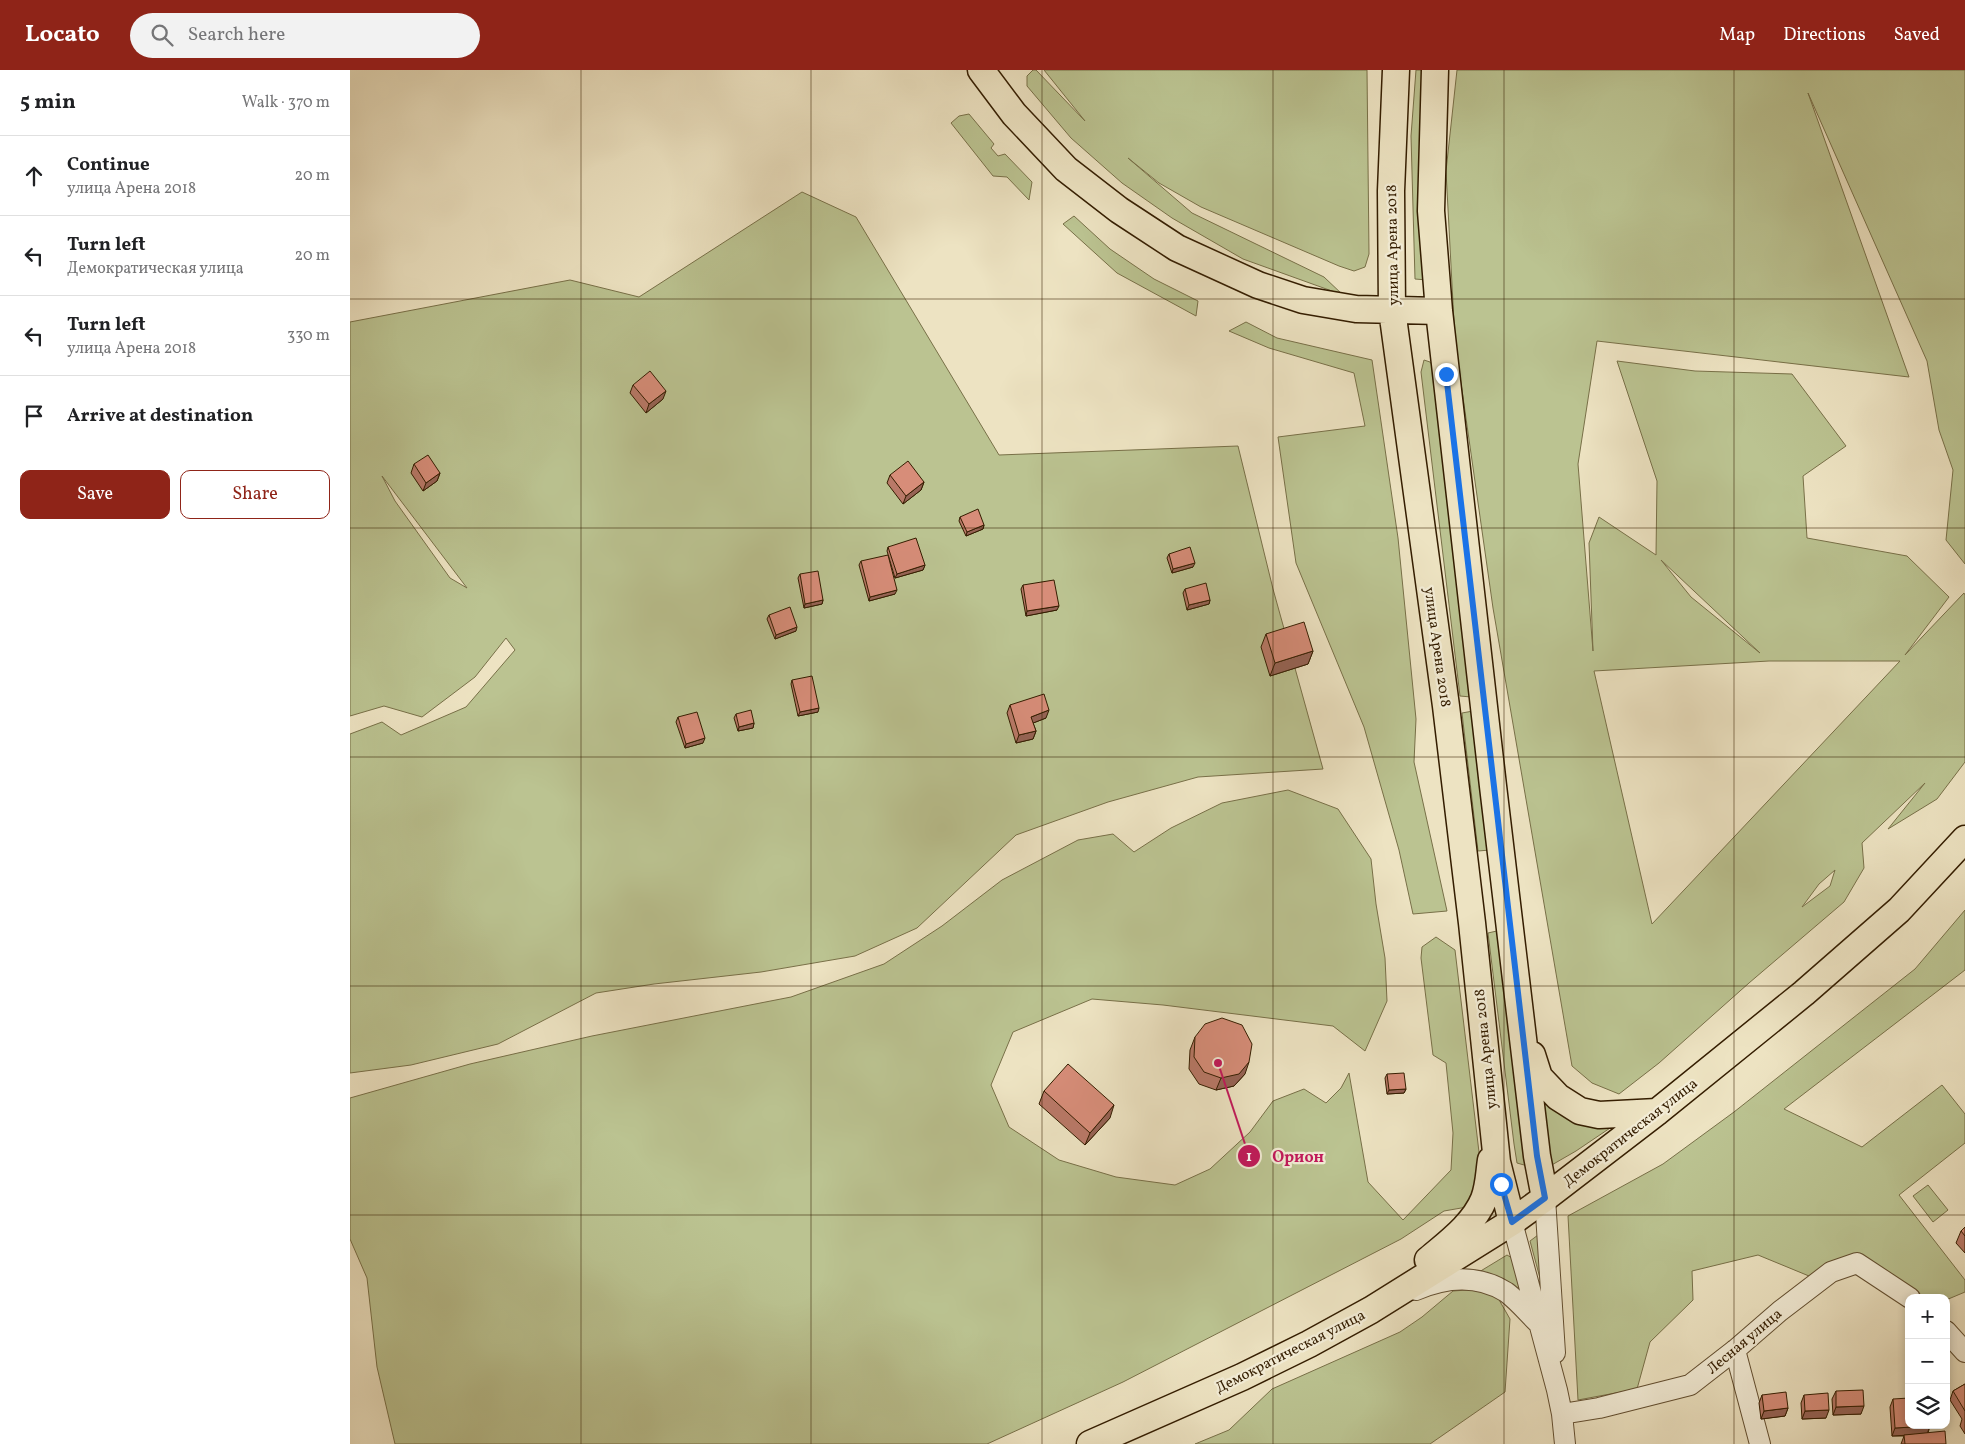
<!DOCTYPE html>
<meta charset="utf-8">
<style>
:root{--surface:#fff;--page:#f2f2f2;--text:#202124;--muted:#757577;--line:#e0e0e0;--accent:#8f2418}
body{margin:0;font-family:Vollkorn,serif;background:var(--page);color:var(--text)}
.controls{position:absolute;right:15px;bottom:15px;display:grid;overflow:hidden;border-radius:10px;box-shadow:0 2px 8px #0003}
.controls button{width:45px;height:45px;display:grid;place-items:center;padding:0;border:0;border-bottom:1px solid var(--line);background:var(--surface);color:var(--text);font:25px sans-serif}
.stop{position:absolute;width:15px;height:15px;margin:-11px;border:4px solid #1a73e8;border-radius:50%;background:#fff}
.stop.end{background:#1a73e8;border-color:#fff;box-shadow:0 1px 5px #0008}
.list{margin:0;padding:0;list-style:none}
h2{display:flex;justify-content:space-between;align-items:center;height:65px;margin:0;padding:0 20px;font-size:21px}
h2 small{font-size:16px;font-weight:400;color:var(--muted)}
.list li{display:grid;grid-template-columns:32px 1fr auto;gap:15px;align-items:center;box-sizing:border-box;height:80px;padding:0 20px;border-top:1px solid var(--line)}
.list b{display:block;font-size:19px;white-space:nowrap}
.list p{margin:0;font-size:16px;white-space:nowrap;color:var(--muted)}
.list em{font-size:16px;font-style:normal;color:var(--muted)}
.actions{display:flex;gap:10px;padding:15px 20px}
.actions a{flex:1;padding:11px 0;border:1px solid var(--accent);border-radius:10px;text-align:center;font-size:18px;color:var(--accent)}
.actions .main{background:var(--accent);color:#fff}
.icon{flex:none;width:28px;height:28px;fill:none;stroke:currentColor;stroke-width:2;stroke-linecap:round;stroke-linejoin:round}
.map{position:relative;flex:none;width:1615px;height:1374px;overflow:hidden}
header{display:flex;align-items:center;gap:30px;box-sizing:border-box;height:70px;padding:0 25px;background:var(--accent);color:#fff}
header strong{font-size:24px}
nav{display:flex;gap:28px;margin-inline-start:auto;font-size:18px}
.search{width:350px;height:45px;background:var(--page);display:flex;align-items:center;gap:12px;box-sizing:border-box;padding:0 18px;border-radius:28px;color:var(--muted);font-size:19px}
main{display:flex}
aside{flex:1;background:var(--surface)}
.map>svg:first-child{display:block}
.green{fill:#bbc391;stroke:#787048;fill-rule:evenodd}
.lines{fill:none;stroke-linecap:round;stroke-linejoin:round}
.minor-casing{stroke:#624e30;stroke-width:22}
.major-casing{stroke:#341d00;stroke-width:29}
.minor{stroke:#f3edd7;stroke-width:20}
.major{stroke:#ede3c2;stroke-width:26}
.wall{fill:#b97968;stroke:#341d00}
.shaded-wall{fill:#966355;stroke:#341d00}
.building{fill:#d78d79;stroke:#341d00}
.route{stroke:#1a73e8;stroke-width:6}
.grid{fill:none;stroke:#341d00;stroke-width:1;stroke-opacity:0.55}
.labels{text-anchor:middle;stroke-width:4.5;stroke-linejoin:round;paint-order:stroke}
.street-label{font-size:15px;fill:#341d00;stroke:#f3edd7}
.leader{fill:none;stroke:#c2185b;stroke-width:2}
.callout-dot{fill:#c2185b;stroke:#f3edd7;stroke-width:2}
.mark-label{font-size:15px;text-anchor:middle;font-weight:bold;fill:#fff}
.callout-label{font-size:16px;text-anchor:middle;font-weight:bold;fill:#c2185b;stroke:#f3edd7;stroke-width:4.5;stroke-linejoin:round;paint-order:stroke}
</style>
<header>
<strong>Locato</strong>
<div class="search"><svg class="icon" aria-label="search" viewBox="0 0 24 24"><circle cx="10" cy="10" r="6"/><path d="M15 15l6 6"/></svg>Search here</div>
<nav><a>Map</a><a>Directions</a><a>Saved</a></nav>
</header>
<main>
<aside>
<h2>5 min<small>Walk · 370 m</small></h2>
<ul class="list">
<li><svg class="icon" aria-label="ahead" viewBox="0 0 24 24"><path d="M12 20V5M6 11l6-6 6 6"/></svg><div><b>Continue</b><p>улица Арена 2018</p></div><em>20 m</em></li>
<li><svg class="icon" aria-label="left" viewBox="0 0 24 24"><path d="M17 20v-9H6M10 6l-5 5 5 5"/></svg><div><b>Turn left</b><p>Демократическая улица</p></div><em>20 m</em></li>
<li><svg class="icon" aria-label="left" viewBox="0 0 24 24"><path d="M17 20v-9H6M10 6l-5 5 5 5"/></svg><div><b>Turn left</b><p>улица Арена 2018</p></div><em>330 m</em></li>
<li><svg class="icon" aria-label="arrive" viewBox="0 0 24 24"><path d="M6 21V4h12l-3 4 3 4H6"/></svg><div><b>Arrive at destination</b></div></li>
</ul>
<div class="actions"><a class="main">Save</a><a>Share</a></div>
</aside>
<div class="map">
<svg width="1615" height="1374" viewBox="0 0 1615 1374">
<rect width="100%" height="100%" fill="#ede3c2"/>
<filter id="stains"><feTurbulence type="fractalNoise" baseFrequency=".004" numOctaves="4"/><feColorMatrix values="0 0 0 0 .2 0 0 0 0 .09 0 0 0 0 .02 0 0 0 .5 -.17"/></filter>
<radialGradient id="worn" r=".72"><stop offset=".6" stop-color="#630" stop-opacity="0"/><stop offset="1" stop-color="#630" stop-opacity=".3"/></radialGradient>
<path class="green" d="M683 0H686L735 51 694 0H1017L1019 184 1015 197 1004 201 989 196 851 137 809 113 778 88 842 143 974 207 993 225 893 189 822 148 772 113 721 68 677 16V6Z
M1066 0H1080L1077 210 1065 209 1061 66Z
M1107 0H1615V494L1596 470 1603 400 1589 360 1577 291 1458 23 1559 307 1247 271 1228 394 1243 581 1239 473 1249 447 1306 485 1307 411 1267 291 1345 301 1442 304 1496 376 1453 406 1457 468 1557 486 1599 527 1555 585 1614 523 1615 525V692L1587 729 1538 759 1575 713 1512 773 1514 798 1494 832 1399 913 1309 993 1269 1024 1242 1013 1222 996 1143 538 1105 271 1096 101ZM1311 490 1410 583 1341 527ZM1419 591H1550L1302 854 1244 601ZM1485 800 1480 816 1452 837 1469 814Z
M619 44 644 74 641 78 648 86 655 84 682 112 679 130 657 107 643 106 601 53 609 46Z
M452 122 506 147 649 385 888 376 923 519 973 699 848 707 758 732 666 765 567 858 505 886 411 902 304 914 246 923 148 974 61 995 0 1003V664L32 652 51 665 116 637 165 580 156 568 125 607 72 647 34 636 0 646V252L220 210 289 227ZM32 406 117 518 100 508 45 431Z
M724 146 760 179 804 209 848 231 846 246 767 203 713 154Z
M896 252 927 268 1022 290 1048 468 1066 649 1064 692 1097 841 1063 844 1049 780 1014 657 946 493 928 367 1015 356 1004 303 919 278 879 261Z
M1074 290 1080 292 1085 299 1121 627 1110 626 1071 302Z
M1123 641 1140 780 1128 781 1112 643Z
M938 720 988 739 1021 789 1026 834 1035 888 1037 931 1015 981 983 956 813 935 742 929 663 962 641 1015 659 1057 709 1090 766 1107 825 1115 860 1099 900 1062 923 1031 954 1019 976 1033 991 1018 999 1003 1018 1112 1053 1150 1101 1100 1103 1063 1096 993 1083 985 1071 888 1072 877 1086 867 1105 880 1131 1099V1120L1117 1137 1094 1141 1051 1169 773 1312 637 1374H45L27 1297 17 1208 0 1169V1028L120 994 242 966 441 927 534 894 592 856 652 810 728 770 763 764 784 782 821 758 872 733Z
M1615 840V900L1434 1039 1512 1077 1592 1015 1615 1044V1073L1549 1125 1615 1210V1222L1596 1230V1228H1559L1496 1197 1459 1206 1408 1185 1342 1201 1343 1230 1300 1272 1287 1319 1228 1330 1218 1146 1313 1094 1384 1042 1565 899Z
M1151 860 1179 1091 1174 1095 1167 1093 1164 1074 1138 863Z
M1192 1017 1269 1052 1226 1081 1200 1096Z
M1578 1115 1598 1140 1583 1152 1563 1126Z
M1188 1165 1197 1234 1180 1171Z
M1157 1185 1162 1188 1173 1222 1129 1202Z
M1130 1219 1148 1228 1160 1249 1155 1322 1080 1374H845L879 1360 922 1319 1050 1262 1072 1247 1103 1221Z"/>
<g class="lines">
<defs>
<path id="minor" d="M1195 1128 1205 1283
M1162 1152 1207 1320 1212 1344 1215 1374
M1066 1220C1096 1207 1127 1204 1156 1222 1167 1230 1177 1242 1187 1252
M1596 1261 1615 1282
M1385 1280 1410 1374
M1212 1344 1249 1338 1340 1315 1385 1280 1430 1241 1481 1202 1507 1193 1560 1228"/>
<path id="major" d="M631 0 664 44 716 99 769 140 827 178 908 215 953 230 1006 239 1089 241
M1046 0 1041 121 1042 240 1096 636 1122 853 1147 1092 1162 1152
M1085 0 1081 141 1089 241 1143 716 1187 1086 1195 1128
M1182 985 1189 1007 1208 1027 1230 1041 1249 1045 1307 1042
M1078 1190C1098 1173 1124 1154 1134 1129 1139 1116 1139 1103 1141 1090
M740 1374 892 1307 959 1274 1021 1240 1162 1152 1195 1128 1307 1042 1454 923 1549 840 1615 769"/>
</defs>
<use href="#minor" class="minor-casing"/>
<use href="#major" class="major-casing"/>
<use href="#minor" class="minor"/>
<use href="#major" class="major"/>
</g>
<path class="wall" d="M283 315 313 329 296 343 280 323Z
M64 394 90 403 87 411 73 421 61 403Z
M540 405 574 412 571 420 553 434 537 413Z
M610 447 634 455 633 459 616 466 609 451Z
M538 477 575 495 573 500 545 508 537 481Z
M819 484 843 497 822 503 817 488Z
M511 491 545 524 519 531 509 495Z
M450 504 473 530 472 534 454 538 448 508Z
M673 515 707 540 676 546 671 519Z
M835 519 860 530 859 534 837 540 833 523Z
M419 545 446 561 425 569 417 549Z
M916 564 963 581 958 594 920 606 911 577Z
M442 610 468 642 448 646 441 614Z
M660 635 696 648 683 653 686 661 683 669 666 673 657 643Z
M386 644 404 653 403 658 388 661 384 648Z
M328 647 353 673 335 678 326 652Z
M845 967 895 1004 884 1016 866 1020 849 1014 839 999 840 980Z
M1037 1004 1056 1019 1054 1023 1037 1024 1035 1008Z
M694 1021 760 1048 735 1075 689 1034Z
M1615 1157V1183L1606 1173 1611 1161Z
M1615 1314V1364L1610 1356 1612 1349 1600 1330 1603 1321Z
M1486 1321 1511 1344 1483 1345 1482 1329Z
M1412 1325 1438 1338 1435 1346 1411 1349 1409 1333Z
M1454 1325 1476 1348 1452 1349 1451 1333Z
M1543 1329 1580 1356 1578 1363 1596 1374H1551L1554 1366H1542L1540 1337Z"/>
<path class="shaded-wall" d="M316 321 313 329 296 343 299 334Z
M90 403 87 411 73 421 76 413Z
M574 412 571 420 553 434 556 426Z
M634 455 633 459 616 466 617 462Z
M845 493 843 497 822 503 823 499Z
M575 495 573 500 545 508 547 504Z
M547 520 545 524 519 531 520 527Z
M473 530 472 534 454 538 455 534Z
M860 530 859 534 837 540 839 535Z
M709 536 707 540 676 546 677 541Z
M447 557 446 561 425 569 426 565Z
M963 581 958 594 920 606 925 593Z
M469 638 468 642 448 646 450 642Z
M699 640 696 648 678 655 681 647Z
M404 653 403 658 388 661 389 657Z
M686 661 683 669 666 673 669 665Z
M355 668 353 673 335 678 336 674Z
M899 992 895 1004 884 1016 866 1020 871 1008Z
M1056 1019 1054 1023 1037 1024 1039 1020Z
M764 1035 760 1048 735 1075 740 1063Z
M1514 1336 1511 1344 1483 1345 1486 1337Z
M1438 1338 1435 1346 1411 1349 1414 1341Z
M1479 1340 1476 1348 1452 1349 1455 1341Z
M1580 1356 1577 1364 1542 1366 1545 1358Z"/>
<path class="building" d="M300 301 316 321 299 334 283 315Z
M78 385 90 403 76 413 64 394Z
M558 391 574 412 556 426 540 405Z
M628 439 634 455 617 462 610 447Z
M566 468 575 495 547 504 538 477Z
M840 477 845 493 823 499 819 484Z
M538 485 547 520 520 527 511 491Z
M468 501 473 530 455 534 450 504Z
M704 510 709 536 677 541 673 515Z
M856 513 860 530 839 535 835 519Z
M440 537 447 557 426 565 419 545Z
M954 552 963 581 925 593 916 564Z
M462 606 469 638 450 642 442 610Z
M694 624 699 640 681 647 686 661 669 665 660 635Z
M401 640 404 653 389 657 386 644Z
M347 642 355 668 336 674 328 647Z
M872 948 892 955 902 974 899 992 889 1004 871 1008 854 1002 844 987 845 967 855 954Z
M718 994 764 1035 740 1063 694 1021Z
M1054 1003 1056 1019 1039 1020 1037 1004Z
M1615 1157V1166L1611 1161Z
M1615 1314V1341L1603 1321Z
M1513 1320 1514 1336 1486 1337V1321Z
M1436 1322 1438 1338 1414 1341 1412 1325Z
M1478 1323 1479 1340 1455 1341 1454 1325Z
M1559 1328V1355H1580V1356L1545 1358 1543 1329Z
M1595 1361 1596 1374H1555L1554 1365Z"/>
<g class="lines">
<path class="route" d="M1096 304 1187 1086 1195 1128 1162 1152 1151 1114"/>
</g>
<path class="grid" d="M231 0V1374M461 0V1374M692 0V1374M923 0V1374M1154 0V1374M1384 0V1374M0 229H1615M0 458H1615M0 687H1615M0 916H1615M0 1145H1615"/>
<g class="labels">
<g class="street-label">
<text transform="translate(1042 175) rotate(-91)" y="5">улица Арена 2018</text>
<text transform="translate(1088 577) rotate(82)" y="5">улица Арена 2018</text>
<text transform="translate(1135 979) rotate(-96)" y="5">улица Арена 2018</text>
<text transform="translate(1280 1062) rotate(-38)" y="5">Демократическая улица</text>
<text transform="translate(1394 1271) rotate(-40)" y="5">Лесная улица</text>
<text transform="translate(940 1281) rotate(-27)" y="5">Демократическая улица</text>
</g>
</g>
<path class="leader" d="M868 993L899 1086"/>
<g class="callout-dot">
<circle cx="868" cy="993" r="5"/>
<circle cx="899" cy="1086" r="12"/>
</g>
<g class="mark-label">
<text x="899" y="1091">1</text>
</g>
<g class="callout-label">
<text x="948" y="1092">Орион</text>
</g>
<rect width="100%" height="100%" filter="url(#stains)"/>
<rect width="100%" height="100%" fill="url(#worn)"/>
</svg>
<div class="controls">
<button>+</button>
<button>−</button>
<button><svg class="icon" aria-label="layers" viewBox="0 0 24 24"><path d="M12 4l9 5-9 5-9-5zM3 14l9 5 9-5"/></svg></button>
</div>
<div class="stop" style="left:1151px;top:1114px"></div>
<div class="stop end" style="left:1096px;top:304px"></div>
</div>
</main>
